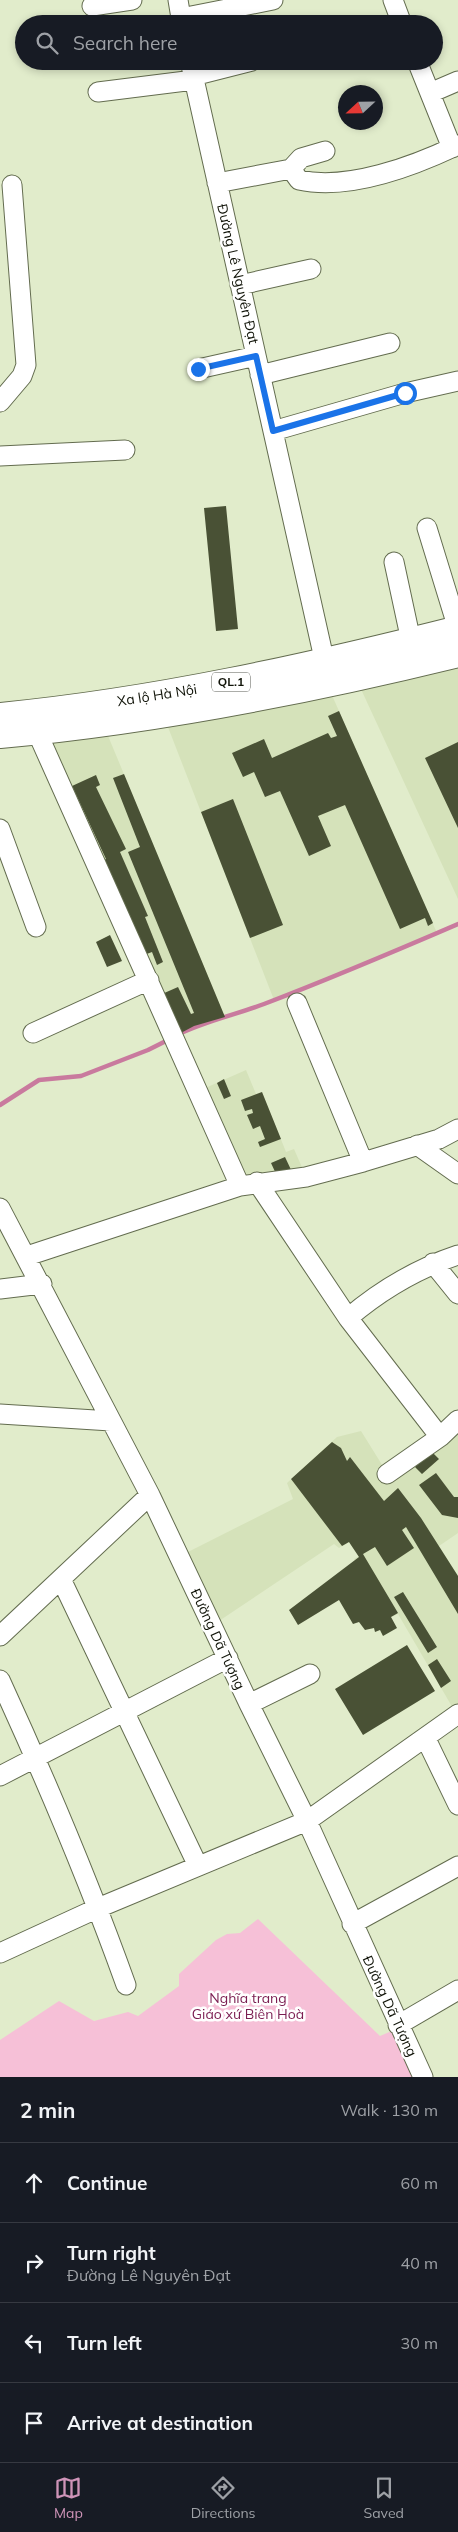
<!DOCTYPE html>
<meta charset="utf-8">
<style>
:root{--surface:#171b24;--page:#20242c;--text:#f1f3f6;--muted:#9ea1a6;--line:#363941;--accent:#cf94b8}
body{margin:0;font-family:Mulish,sans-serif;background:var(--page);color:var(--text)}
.compass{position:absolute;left:338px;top:85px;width:45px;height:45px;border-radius:50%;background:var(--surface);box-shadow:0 2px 8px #0003;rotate:248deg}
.stop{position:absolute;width:15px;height:15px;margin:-11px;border:4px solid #1a73e8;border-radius:50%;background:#fff}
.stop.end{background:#1a73e8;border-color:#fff;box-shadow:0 1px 5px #0008}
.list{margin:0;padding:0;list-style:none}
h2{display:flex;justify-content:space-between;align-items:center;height:65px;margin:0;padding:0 20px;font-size:21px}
h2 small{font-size:16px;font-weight:400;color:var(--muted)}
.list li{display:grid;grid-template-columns:32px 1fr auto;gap:15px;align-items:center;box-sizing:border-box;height:80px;padding:0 20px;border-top:1px solid var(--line)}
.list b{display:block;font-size:19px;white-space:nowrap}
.list p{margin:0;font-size:16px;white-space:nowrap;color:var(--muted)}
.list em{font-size:16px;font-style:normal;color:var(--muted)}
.icon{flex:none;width:28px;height:28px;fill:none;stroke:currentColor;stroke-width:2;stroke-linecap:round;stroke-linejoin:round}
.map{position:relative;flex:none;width:458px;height:2077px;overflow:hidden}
.search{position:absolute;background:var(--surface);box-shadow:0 2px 8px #0003;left:15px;right:15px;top:15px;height:55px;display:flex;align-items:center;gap:12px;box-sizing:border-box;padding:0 18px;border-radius:28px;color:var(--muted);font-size:19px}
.sheet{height:385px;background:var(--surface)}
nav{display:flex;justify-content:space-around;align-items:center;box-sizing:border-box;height:70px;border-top:1px solid var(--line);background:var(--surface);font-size:14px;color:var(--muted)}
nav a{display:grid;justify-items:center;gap:2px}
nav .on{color:var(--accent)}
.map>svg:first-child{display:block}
.built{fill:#d5e2ba}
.green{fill:#f6c0d7}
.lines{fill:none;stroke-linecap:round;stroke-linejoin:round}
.stream{stroke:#c97a9e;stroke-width:4.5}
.building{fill:#495135}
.minor-casing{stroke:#636c4f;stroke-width:21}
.highway-casing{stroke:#636c4f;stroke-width:28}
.minor{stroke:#fff;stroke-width:19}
.highway{stroke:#fff;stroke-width:26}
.route{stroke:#1a73e8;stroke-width:6}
.labels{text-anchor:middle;stroke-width:5;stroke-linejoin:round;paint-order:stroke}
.shield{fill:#fff;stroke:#585a53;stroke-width:1}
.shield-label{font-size:12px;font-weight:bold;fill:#111409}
.street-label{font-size:14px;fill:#111409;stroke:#fff}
.park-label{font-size:14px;fill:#7b1d51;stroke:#fff}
</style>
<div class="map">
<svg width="458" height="2077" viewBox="0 0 458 2077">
<rect width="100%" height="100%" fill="#e1eccb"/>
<path class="built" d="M458 663V899L360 687Z
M331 693 437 933 274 1000 166 722Z
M106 731 225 1017 194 1026 179 1034 46 738Z
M246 1070 256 1094 262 1092 286 1152 294 1149 304 1172 243 1180 203 1089Z
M458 1427V1533L439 1546 458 1576V1707L454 1710 398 1614 391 1617 354 1559 359 1556 349 1542 339 1548 334 1544 216 1623 184 1554 293 1499 287 1483 337 1437 361 1431 389 1476Z"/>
<path class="green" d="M258 1919 380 2036 394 2030 417 2077H0V2040L59 2001 94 2021 128 2012 138 2016 179 1986V1974L216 1940 227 1934 240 1933Z"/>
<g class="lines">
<path class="stream" d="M177 1035C205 1021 235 1015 264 1004 329 979 393 952 458 924
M0 1105 39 1080 81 1076 148 1050 168 1040"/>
</g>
<path class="building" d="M226 506 238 629 216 631 204 508Z
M339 711 433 923 428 926 425 918 400 929 345 805 318 816 331 846 309 856 280 791 265 797 254 772 243 777 232 753 264 739 272 758 328 733 331 738 337 736 328 716Z
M458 742V828L425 758Z
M124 774 225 1017 194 1026 179 1034 162 994 178 987 191 1014 194 1013 128 852 140 847 113 778Z
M96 775 100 785 96 787 126 849 120 852 148 916 145 917 163 962 157 965 152 952 144 955 101 861 106 859 72 786Z
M233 799 283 925 250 938 201 812Z
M110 935 122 961 107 967 96 942Z
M224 1079 231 1096 224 1099 217 1083Z
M262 1092 281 1139 260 1147 258 1142 265 1139 260 1126 253 1129 247 1115 253 1113 252 1109 245 1111 241 1100Z
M285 1157 293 1174 277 1176 271 1163Z
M332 1442 341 1448 347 1461 350 1457 384 1501 398 1488 421 1518 458 1576V1614L406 1527 402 1530 414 1548 387 1566 375 1547 363 1554 398 1613 391 1617 397 1628 383 1636 380 1630 375 1632 374 1628 365 1630 359 1622 353 1624 339 1600 298 1625 289 1610 359 1557 349 1542 342 1546 291 1479Z
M432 1452 439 1459 422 1474 415 1467Z
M436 1473 454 1497H458V1518L442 1515 419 1485Z
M403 1592 437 1647 428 1653 394 1597Z
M407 1645 435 1691 363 1735 335 1689Z
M437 1659 451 1681 441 1688 428 1665Z"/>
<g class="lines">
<defs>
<path id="minor" d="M178 0 182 24
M393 0 402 24
M92 6 132 0
M181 18 273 0
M190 61 325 663
M417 61 452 148
M193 76 252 61
M98 92 194 80
M430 93 458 81
M291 169 301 158 325 151
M217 183 291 169 299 180C348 191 414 166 458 145
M240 285 311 269
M198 369 256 356
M260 375 390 343
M0 402 22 376 26 365 12 185
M273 431 405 393 458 381
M0 456 125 450
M427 528 458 629
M394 562 411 641
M37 732 240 1186
M0 829 36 927
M297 1003 363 1162
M33 1033 149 980
M417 1145 458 1174
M257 1182 348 1318 440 1437 458 1420
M0 1208 150 1495 249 1704 307 1821 423 2077
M27 1256 240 1186 306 1177 363 1162 439 1139 458 1129
M433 1263 458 1294
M0 1289 42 1284
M348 1318C382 1289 416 1269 458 1255
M0 1414 111 1421
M387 1474 440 1437
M61 1579 198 1866
M0 1636 150 1495
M0 1680C46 1780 89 1882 126 1985
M249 1704 310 1674
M426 1739 458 1805
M0 1776 228 1658
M352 1924 458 1866
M0 1953 98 1908 307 1821 458 1714
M398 2025 458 1990"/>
<path id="highway" d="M0 716C155 701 307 667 458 629
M0 735C155 721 307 691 458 654"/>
</defs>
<use href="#minor" class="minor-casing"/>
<use href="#highway" class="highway-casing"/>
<use href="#minor" class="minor"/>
<use href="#highway" class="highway"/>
</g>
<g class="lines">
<path class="route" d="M198 369 256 356 273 431 405 393"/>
</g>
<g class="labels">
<rect class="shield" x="212" y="672.5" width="38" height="19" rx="4"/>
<g class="shield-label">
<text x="231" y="686">QL.1</text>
</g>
<g class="street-label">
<text transform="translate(238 274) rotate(77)" y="5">Đường Lê Nguyên Đạt</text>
<text transform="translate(157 695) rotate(-9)" y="5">Xa lộ Hà Nội</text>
<text transform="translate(218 1639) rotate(65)" y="5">Đường Dã Tượng</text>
<text transform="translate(390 2006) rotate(65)" y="5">Đường Dã Tượng</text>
</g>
<g class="park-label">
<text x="248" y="2003">Nghĩa trang<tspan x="248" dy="16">Giáo xứ Biên Hoà</tspan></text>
</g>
</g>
</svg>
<svg class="compass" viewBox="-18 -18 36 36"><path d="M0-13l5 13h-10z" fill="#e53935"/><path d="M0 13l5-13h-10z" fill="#9ea1a6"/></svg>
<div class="stop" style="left:405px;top:393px"></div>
<div class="stop end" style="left:198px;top:369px"></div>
<div class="search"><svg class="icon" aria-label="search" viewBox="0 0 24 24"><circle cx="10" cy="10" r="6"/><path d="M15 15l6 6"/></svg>Search here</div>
</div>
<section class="sheet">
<h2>2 min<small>Walk · 130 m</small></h2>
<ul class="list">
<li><svg class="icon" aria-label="ahead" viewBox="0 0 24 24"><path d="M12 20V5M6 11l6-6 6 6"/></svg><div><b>Continue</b></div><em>60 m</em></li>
<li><svg class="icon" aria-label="right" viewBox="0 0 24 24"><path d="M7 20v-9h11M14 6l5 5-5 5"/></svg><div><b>Turn right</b><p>Đường Lê Nguyên Đạt</p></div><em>40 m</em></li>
<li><svg class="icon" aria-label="left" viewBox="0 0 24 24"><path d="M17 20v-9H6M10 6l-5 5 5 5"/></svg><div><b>Turn left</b></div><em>30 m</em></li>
<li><svg class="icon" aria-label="arrive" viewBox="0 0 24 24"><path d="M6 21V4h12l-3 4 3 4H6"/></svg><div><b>Arrive at destination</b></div></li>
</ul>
</section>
<nav>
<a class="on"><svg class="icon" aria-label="map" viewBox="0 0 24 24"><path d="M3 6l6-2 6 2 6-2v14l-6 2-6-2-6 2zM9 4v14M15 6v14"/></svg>Map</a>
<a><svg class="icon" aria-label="directions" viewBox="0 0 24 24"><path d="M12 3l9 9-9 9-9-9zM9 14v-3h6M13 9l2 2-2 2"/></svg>Directions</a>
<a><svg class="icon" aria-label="saved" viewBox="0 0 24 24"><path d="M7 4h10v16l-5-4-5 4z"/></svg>Saved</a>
</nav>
